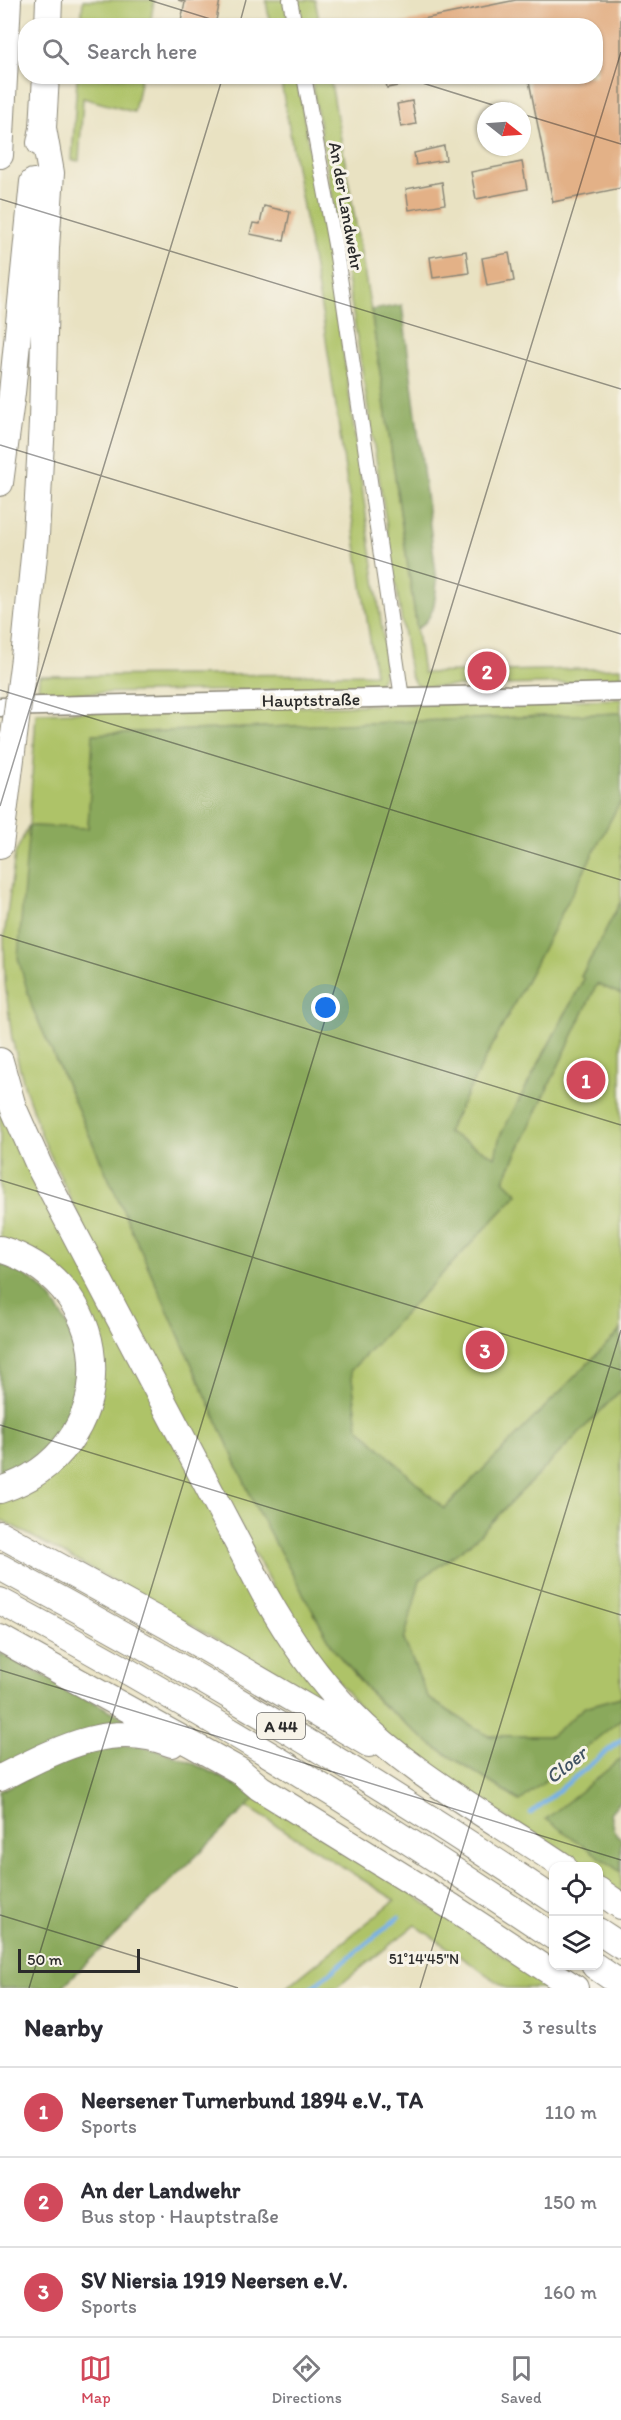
<!DOCTYPE html>
<meta charset="utf-8">
<style>
:root{--surface:#fff;--page:#f7f7f7;--text:#2b2b33;--muted:#7c7c81;--line:#e1e1e2;--accent:#d1495b}
body{margin:0;font-family:Itim,sans-serif;background:var(--page);color:var(--text)}
.controls{position:absolute;right:18px;bottom:18px;display:grid;overflow:hidden;border-radius:12px;box-shadow:0 2px 4px #0004}
.controls button{width:54px;height:54px;display:grid;place-items:center;padding:0;border:0;border-bottom:2px solid var(--line);background:var(--surface);color:var(--text);font:30px sans-serif}
.compass{position:absolute;left:477px;top:102px;width:54px;height:54px;border-radius:50%;background:var(--surface);box-shadow:0 2px 4px #0004;rotate:107deg}
.scale{position:absolute;left:18px;bottom:15px;width:122px;box-sizing:border-box;padding-left:6px;border:3px solid #2b2b2b;border-top:0;font-size:16px;line-height:21px;white-space:nowrap;color:#2b2b2b;-webkit-text-stroke:4px #f7f3e8;paint-order:stroke}
.you{position:absolute;left:326px;top:1008px;width:21px;height:21px;margin:-15px;border:4px solid #fff;border-radius:50%;background:#1a73e8;box-shadow:0 0 0 9px #1a73e833}
.badge{display:grid;place-items:center;width:39px;height:39px;border-radius:50%;background:var(--accent);color:#fff;font-size:20px;font-weight:700}
.pin{position:absolute;translate:-50% -50%;border:3px solid #fff;box-shadow:0 2px 6px #0006}
.list{margin:0;padding:0;list-style:none}
h2{display:flex;justify-content:space-between;align-items:center;height:78px;margin:0;padding:0 24px;font-size:26px}
h2 small{font-size:20px;font-weight:400;color:var(--muted)}
.list li{display:grid;grid-template-columns:39px 1fr auto;gap:18px;align-items:center;box-sizing:border-box;height:90px;padding:0 24px;border-top:2px solid var(--line)}
.list b{display:block;font-size:22px;white-space:nowrap}
.list p{margin:0;font-size:20px;white-space:nowrap;color:var(--muted)}
.list em{font-size:20px;font-style:normal;color:var(--muted)}
.icon{flex:none;width:33px;height:33px;fill:none;stroke:currentColor;stroke-width:2;stroke-linecap:round;stroke-linejoin:round}
.map{position:relative;flex:none;width:621px;height:1988px;overflow:hidden}
.search{position:absolute;background:var(--surface);box-shadow:0 2px 4px #0004;left:18px;right:18px;top:18px;height:66px;display:flex;align-items:center;gap:15px;box-sizing:border-box;padding:0 21px;border-radius:24px;color:var(--muted);font-size:22px}
.sheet{height:348px;background:var(--surface)}
nav{display:flex;justify-content:space-around;align-items:center;box-sizing:border-box;height:84px;border-top:2px solid var(--line);background:var(--surface);font-size:16px;color:var(--muted)}
nav a{display:grid;justify-items:center;gap:3px}
nav .on{color:var(--accent)}
.map>svg:first-child{display:block}
.green{fill:#aec368;stroke:#6c774a;stroke-width:1.5}
.forest{fill:#8aa95c;stroke:#5a6a44;stroke-width:1.5}
.lines{fill:none;stroke-linecap:round;stroke-linejoin:round}
.stream{stroke:#74b0e6;stroke-width:4.5}
.building{fill:#e3b187}
.minor-casing{stroke:#8a8676;stroke-width:16}
.tertiary-casing{stroke:#8a8676;stroke-width:21}
.motorway-casing{stroke:#8a8676;stroke-width:28}
.minor{stroke:#fff;stroke-width:14}
.tertiary{stroke:#fff;stroke-width:18}
.motorway{stroke:#fff;stroke-width:26}
.motorway-bridge-casing{stroke:#8a8676;stroke-width:28;stroke-linecap:butt}
.motorway-bridge{stroke:#fff;stroke-width:26}
.ticks{fill:none;stroke:#2b2b2b;stroke-width:1.5;stroke-opacity:0.45}
.labels{text-anchor:middle;stroke-width:6;stroke-linejoin:round;paint-order:stroke}
.shield{fill:#f7f3e8;stroke:#686764;stroke-width:1.5}
.shield-label{font-size:16px;font-weight:bold;fill:#2b2b2b}
.street-label{font-size:18px;fill:#2b2b2b;stroke:#f7f3e8}
.water-label{font-size:20px;font-style:italic;fill:#415363;stroke:#f7f3e8}
.ticks-label{font-size:15px;text-anchor:middle;fill:#2b2b2b;stroke:#f7f3e8;stroke-width:6;stroke-linejoin:round;paint-order:stroke}
</style>
<div class="map">
<svg width="621" height="1988" viewBox="0 0 621 1988">
<rect width="100%" height="100%" fill="#f7f3e8"/>
<filter id="ink" filterUnits="userSpaceOnUse"><feTurbulence type="fractalNoise" baseFrequency=".0167" numOctaves="2"/><feDisplacementMap in="SourceGraphic" scale="12" xChannelSelector="R" yChannelSelector="G"/><feConvolveMatrix kernelMatrix="1 2 1 2 8 2 1 2 1" color-interpolation-filters="sRGB"/></filter>
<filter id="wash" filterUnits="userSpaceOnUse"><feTurbulence type="fractalNoise" baseFrequency=".008" numOctaves="4" result="noise"/><feDisplacementMap in="SourceGraphic" scale="24" xChannelSelector="R" yChannelSelector="G"/><feGaussianBlur stdDeviation="1.35" result="paint"/><feColorMatrix in="noise" values="0 0 0 0 0 0 0 0 0 0 0 0 0 0 0 0 0 1.4 0 .05"/><feComposite in="paint" operator="in"/></filter>
<g filter="url(#wash)">
<rect width="100%" height="100%" fill="#e9e2c2"/>
<path class="green" d="M83 0H154L150 25H81Z
M266 0H284L289 25H270Z
M297 0H315L320 25H302Z
M77 77H141L134 112 83 98 79 161 72 160Z
M280 77H297L338 315 386 658 384 674 378 685 368 688 38 694 39 676 375 674 323 319Z
M311 77H330L371 310 423 673 621 668V682L424 687 415 684 410 673 353 313Z
M621 699V713L94 734 88 828 29 826 32 1007 257 1510 335 1651 378 1702 432 1745 519 1801 621 1719V1759L547 1819 621 1872V1895L599 1880 598 1866H579L392 1742 365 1714 310 1647 280 1601 90 1241 42 1137 25 1088 12 1039 5 983 4 937 15 854 29 825 36 713Z
M621 800V901L581 976 584 978 500 1136 495 1157 447 1132Z
M597 984 621 994V1330L444 1509 358 1427 351 1370 518 1194 504 1181Z
M0 1103 332 1706 148 1600 0 1519V1496L63 1463 92 1326 0 1241Z
M621 1390V1697L585 1707 551 1736H488L428 1698 404 1640 419 1580 471 1543Z
M257 1797 371 1866 550 1988H506L415 1925 336 1988H286L395 1900 246 1806Z"/>
<path class="forest" d="M402 305 437 581C435 600 435 618 417 629L371 310Z
M621 713V800L447 1132 495 1157 500 1136 584 979 581 977 621 901V994L597 984 504 1180 518 1194 351 1370 358 1427 444 1509 621 1330V1390L471 1543 420 1580 404 1640 428 1698 488 1736H551L585 1707 621 1697V1719L520 1801 432 1745 378 1701 335 1651 257 1510 32 1007 18 958 29 826 88 828 93 734Z
M0 1264C81 1288 105 1404 36 1456 26 1464 13 1473 0 1476Z
M0 1653 140 1726 0 1770Z
M135 1745C183 1754 215 1774 257 1797L61 1988H0V1791L73 1756 102 1748Z
M621 1759V1800L610 1813 616 1835 621 1839V1872L546 1819Z"/>
<g class="lines">
<path class="stream" d="M531 1813 621 1740
M311 1988 399 1917"/>
</g>
<g id="blocks">
<path class="building" d="M178 0H220L215 26H180L185 2Z
M516 0H621V188L553 202 528 76H596V26H389Z
M385 76H438V78L387 88Z
M412 101 416 124 401 127 397 104Z
M444 146 446 160 416 165 414 153Z
M522 162 527 189 476 199 471 172Z
M442 182 445 204 409 210 406 189Z
M264 206 290 212 284 241 250 234 253 223 260 224Z
M466 251 469 273 433 278 430 257Z
M509 253 514 281 487 286 482 258Z"/>
</g>
</g>
<g filter="url(#ink)">
<use href="#blocks" fill-opacity="0" stroke="#8a8676" stroke-width="1.5"/>
<g class="lines">
<defs>
<path id="minor" d="M290 0 295 26
M304 76 336 250 402 698"/>
<path id="tertiary" d="M0 707 621 692"/>
<path id="motorway" d="M48 26 49 0
M40 143 43 128 46 76
M0 155 8 0
M0 483 12 393 33 182
M24 658 36 536 42 422 46 248 51 173 43 128
M0 845 12 751
M0 1061 13 1107 41 1170 264 1593C288 1636 315 1676 349 1711 411 1775 491 1817 563 1866
M0 1249C124 1287 122 1452 0 1490
M0 1534 166 1625 369 1744
M0 1567C190 1669 375 1779 554 1900
M0 1601C191 1703 375 1816 554 1937
M0 1638 240 1771 260 1788 452 1907 575 1988
M0 1778C55 1751 110 1719 172 1744
M598 1890 621 1906
M598 1931 621 1946
M595 1966 621 1984"/>
</defs>
<use href="#minor" class="minor-casing"/>
<use href="#tertiary" class="tertiary-casing"/>
<use href="#motorway" class="motorway-casing"/>
<use href="#minor" class="minor"/>
<use href="#tertiary" class="tertiary"/>
<use href="#motorway" class="motorway"/>
<defs>
<path id="motorway-bridge" d="M12 751 24 658"/>
</defs>
<use href="#motorway-bridge" class="motorway-bridge-casing"/>
<use href="#motorway-bridge" class="motorway-bridge"/>
</g>
</g>
<path class="ticks" d="M149 0 233 26M239 26 246 0M400 76 512 111M522 114 621 144M0 199 621 389M0 445 621 634M0 690 621 880M0 806 223 76M0 935 621 1125M0 1180 621 1370M0 1425 621 1615M0 1670 621 1860M0 1915 238 1988M29 1988 621 52M420 1988 621 1330"/>
<g class="labels">
<rect class="shield" x="257" y="1713" width="48" height="26" rx="4.5"/>
<g class="shield-label">
<text x="281" y="1732">A 44</text>
</g>
<g class="street-label">
<text transform="translate(346 206) rotate(80)" y="6">An der Landwehr</text>
<text transform="translate(311 700) rotate(-1)" y="6">Hauptstraße</text>
</g>
<g class="water-label">
<text transform="translate(566 1765) rotate(-39)" y="7">Cloer</text>
</g>
</g>
<g class="ticks-label">
<text x="424" y="1964">51°14'45"N</text>
</g>
</svg>
<div class="controls">
<button><svg class="icon" aria-label="locate" viewBox="0 0 24 24"><circle cx="12" cy="12" r="6"/><path d="M12 2v4M12 18v4M2 12h4M18 12h4"/></svg></button>
<button><svg class="icon" aria-label="layers" viewBox="0 0 24 24"><path d="M12 4l9 5-9 5-9-5zM3 14l9 5 9-5"/></svg></button>
</div>
<svg class="compass" viewBox="-18 -18 36 36"><path d="M0-13l5 13h-10z" fill="#e53935"/><path d="M0 13l5-13h-10z" fill="#7c7c81"/></svg>
<div class="scale">50 m</div>
<div class="you"></div>
<div class="pin badge" style="left:586px;top:1080px">1</div>
<div class="pin badge" style="left:487px;top:671px">2</div>
<div class="pin badge" style="left:485px;top:1350px">3</div>
<div class="search"><svg class="icon" aria-label="search" viewBox="0 0 24 24"><circle cx="10" cy="10" r="6"/><path d="M15 15l6 6"/></svg>Search here</div>
</div>
<section class="sheet">
<h2>Nearby<small>3 results</small></h2>
<ul class="list">
<li><span class="badge">1</span><div><b>Neersener Turnerbund 1894 e.V., TA</b><p>Sports</p></div><em>110 m</em></li>
<li><span class="badge">2</span><div><b>An der Landwehr</b><p>Bus stop · Hauptstraße</p></div><em>150 m</em></li>
<li><span class="badge">3</span><div><b>SV Niersia 1919 Neersen e.V.</b><p>Sports</p></div><em>160 m</em></li>
</ul>
</section>
<nav>
<a class="on"><svg class="icon" aria-label="map" viewBox="0 0 24 24"><path d="M3 6l6-2 6 2 6-2v14l-6 2-6-2-6 2zM9 4v14M15 6v14"/></svg>Map</a>
<a><svg class="icon" aria-label="directions" viewBox="0 0 24 24"><path d="M12 3l9 9-9 9-9-9zM9 14v-3h6M13 9l2 2-2 2"/></svg>Directions</a>
<a><svg class="icon" aria-label="saved" viewBox="0 0 24 24"><path d="M7 4h10v16l-5-4-5 4z"/></svg>Saved</a>
</nav>
